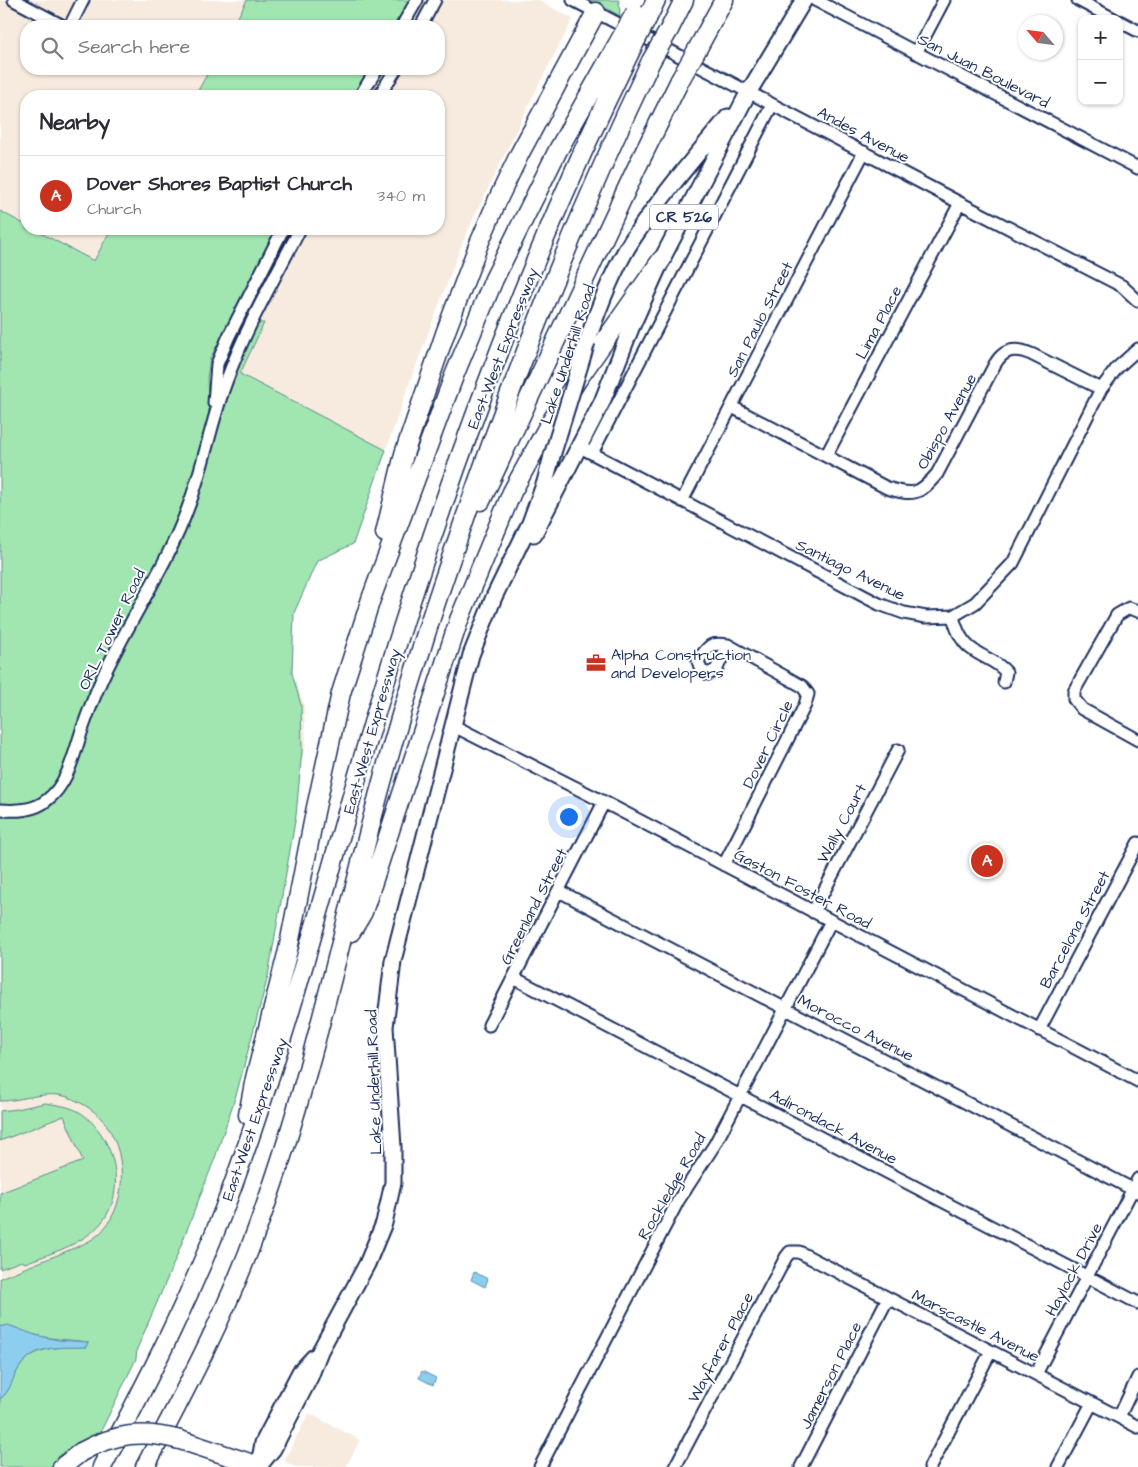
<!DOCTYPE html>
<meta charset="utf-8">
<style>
:root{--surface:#fff;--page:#f2f2f3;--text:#2b2b33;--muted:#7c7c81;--line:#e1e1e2;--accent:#c8321e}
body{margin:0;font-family:"Architects Daughter",sans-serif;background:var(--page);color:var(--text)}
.controls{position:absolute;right:15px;top:15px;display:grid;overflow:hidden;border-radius:10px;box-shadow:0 1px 4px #0004}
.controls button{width:45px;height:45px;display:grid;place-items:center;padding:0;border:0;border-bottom:1px solid var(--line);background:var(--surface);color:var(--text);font:25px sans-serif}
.compass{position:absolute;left:1018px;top:15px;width:45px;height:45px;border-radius:50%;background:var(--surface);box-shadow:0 1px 4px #0004;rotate:298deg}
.you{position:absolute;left:568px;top:816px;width:18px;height:18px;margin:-12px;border:4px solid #fff;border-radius:50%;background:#1a73e8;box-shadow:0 0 0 8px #1a73e833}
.badge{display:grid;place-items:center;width:32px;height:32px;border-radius:50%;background:var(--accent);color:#fff;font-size:16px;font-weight:700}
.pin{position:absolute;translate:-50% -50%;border:2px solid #fff;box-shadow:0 1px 5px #0006}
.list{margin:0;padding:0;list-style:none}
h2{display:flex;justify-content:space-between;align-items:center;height:65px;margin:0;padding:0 20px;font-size:21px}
h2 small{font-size:16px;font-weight:400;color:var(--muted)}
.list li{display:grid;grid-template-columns:32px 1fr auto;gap:15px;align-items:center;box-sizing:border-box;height:80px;padding:0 20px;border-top:1px solid var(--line)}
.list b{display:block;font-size:19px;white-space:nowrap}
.list p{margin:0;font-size:16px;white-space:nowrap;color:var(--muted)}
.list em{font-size:16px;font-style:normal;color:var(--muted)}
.icon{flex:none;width:28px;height:28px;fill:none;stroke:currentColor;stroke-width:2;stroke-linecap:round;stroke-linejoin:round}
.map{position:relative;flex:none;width:1138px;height:1467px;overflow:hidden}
.search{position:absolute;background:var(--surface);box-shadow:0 1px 4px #0004;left:20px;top:20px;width:425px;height:55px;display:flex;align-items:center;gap:12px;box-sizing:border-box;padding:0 18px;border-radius:20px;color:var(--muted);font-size:19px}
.panel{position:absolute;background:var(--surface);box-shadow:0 1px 4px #0004;left:20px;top:90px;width:425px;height:145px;border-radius:20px}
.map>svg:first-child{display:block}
.built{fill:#f7ebdf;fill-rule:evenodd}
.green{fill:#a1e5b0;stroke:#5e8a87}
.water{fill:#8dcdee;stroke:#5f8eb4}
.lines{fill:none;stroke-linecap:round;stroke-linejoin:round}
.minor-casing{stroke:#1b2f5e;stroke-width:15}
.major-casing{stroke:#1b2f5e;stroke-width:19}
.highway-casing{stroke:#1b2f5e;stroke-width:21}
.minor{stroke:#fff;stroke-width:11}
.major{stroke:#fff;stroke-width:15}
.highway{stroke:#fff;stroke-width:18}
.major-bridge-casing{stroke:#1b2f5e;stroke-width:19;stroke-linecap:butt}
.highway-bridge-casing{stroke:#1b2f5e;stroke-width:21;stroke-linecap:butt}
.major-bridge{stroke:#fff;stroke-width:15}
.highway-bridge{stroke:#fff;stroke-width:18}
.labels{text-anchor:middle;stroke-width:4;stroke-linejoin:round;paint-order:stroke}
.shield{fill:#fff;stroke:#5f6d8e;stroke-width:1}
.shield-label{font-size:15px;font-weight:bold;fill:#1b2f5e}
.street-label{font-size:16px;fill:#1b2f5e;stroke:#fff}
.poi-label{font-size:16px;fill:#1b2f5e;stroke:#fff;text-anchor:start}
</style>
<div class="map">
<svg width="1138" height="1467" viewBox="0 0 1138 1467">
<rect width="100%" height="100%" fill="#fff"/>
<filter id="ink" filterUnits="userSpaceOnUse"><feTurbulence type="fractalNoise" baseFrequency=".02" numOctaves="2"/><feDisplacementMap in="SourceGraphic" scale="10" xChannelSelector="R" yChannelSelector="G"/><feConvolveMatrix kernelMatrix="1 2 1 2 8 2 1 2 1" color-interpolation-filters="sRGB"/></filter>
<g filter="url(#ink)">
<path class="built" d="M0 0H540V1L573 19 537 88 473 219 458 254 407 390 353 544 317 561 294 613 292 673 304 704 306 744 289 813 285 851 268 976 225 1121 0 1467ZM26 26H439V69H26ZM26 96H439V229H26Z
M309 1413 360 1440 346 1467H295L284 1461Z"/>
<path class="green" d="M247 0H410L396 26H233Z
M591 0H619L620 16Z
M210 69H371L354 96H195Z
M0 211 26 225V229H33L94 261 111 229H276L210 359 207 378 209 418 183 505 171 536 64 769C46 801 35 804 0 806Z
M260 323H264L240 374 386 450 353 544 317 561 294 613 292 673 301 705 302 750 296 816 268 976 237 1092 215 1158 174 1263 137 1349 136 1359 100 1433 74 1448 54 1467H0V1399C11 1390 10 1384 16 1373 32 1344 57 1348 86 1347L88 1342C66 1339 48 1340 26 1332 16 1328 10 1324 0 1327V1278C20 1270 40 1262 60 1254 73 1248 87 1244 98 1235 127 1209 128 1157 107 1126 98 1112 83 1103 68 1097 44 1090 23 1101 0 1101V814L47 805 104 685 175 547 226 391 254 329Z
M45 1103C58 1105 70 1106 81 1113 114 1136 128 1189 102 1222 83 1245 51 1253 25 1263L22 1261 0 1269V1193L83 1161 64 1116 0 1141V1111L17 1109Z"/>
<path class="water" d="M474 1272 488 1279 485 1287 471 1280Z
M8 1325 35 1335 58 1340 88 1342 86 1347C58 1348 32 1343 16 1373 10 1384 11 1390 0 1399V1327Z
M422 1371 436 1378 433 1385 419 1378Z"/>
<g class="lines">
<defs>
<path id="minor" d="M14 0 63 26
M573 0 960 203 1122 286 1138 301
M815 0 1138 168
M1078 0 1114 19
M1119 21 1138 31
M70 26 83 0
M402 26 417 0
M421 26 435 0
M916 53 944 0
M360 96 377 69
M379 96 396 69
M214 403 217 364 229 336 283 229
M732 407 887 488C913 496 919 495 937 474L995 364C1004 349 1015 347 1031 354L1101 389
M580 447 879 604 904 613 926 617 953 616 975 603 1013 563 1101 389 1117 368 1138 349
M592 453 772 105
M826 456 960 203
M682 501 864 152
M1138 611 1129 608 1117 615 1074 691V699L1082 709 1138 740
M953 616C956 629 961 642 973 650 984 658 997 661 1006 672L1004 682
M452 725 600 800 1138 1081
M0 810C16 811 34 811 47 800 68 784 74 754 82 730 88 713 94 697 101 681 128 621 167 567 189 505 204 465 211 422 226 382 245 329 274 279 300 229
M724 865 805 705 808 694 802 686 728 645C709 642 708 646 698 661L701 670 708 674 716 670 728 645
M559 891 1138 1192
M813 912 898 750
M514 978 1138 1303
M489 1025 604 802
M1039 1030 1138 843
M1036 1374 1138 1179
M1119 1417 1138 1377
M540 1467 678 1201 715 1144 831 921
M675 1467 786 1257 790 1252H799L1138 1427
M801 1467 888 1298
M930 1467 991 1351
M1058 1467 1092 1403"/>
<path id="major" d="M587 342C599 306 613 269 634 237 662 195 696 156 728 117
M534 534 602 402 631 328 662 259 748 93 804 0
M259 1465 263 1443 300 1372 314 1357
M259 1466 273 1449 310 1377 320 1351 367 1264 384 1223 393 1183V1147L385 1027 393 961 471 655 494 597 530 523 545 482 552 456"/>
<path id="highway" d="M647 19 656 0
M669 30 684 0
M699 46 724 0
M481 501 637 167 680 80
M385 533 404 454 446 331 478 246 498 199 520 153 596 12
M351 932 363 912 377 870 459 620 512 492 547 428 578 379 662 259
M248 1115 255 1078 288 950 315 812 341 693 371 599 454 376 494 279 558 150 616 47
M180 1440 259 1466
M62 1467 81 1452
M102 1467C151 1375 198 1282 233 1185 293 1021 334 850 385 683 451 468 530 255 629 54
M145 1467C186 1389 227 1312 257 1229 306 1097 336 959 371 823 386 765 403 707 421 650 434 606 449 564 464 521 518 365 579 210 651 61"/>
</defs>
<use href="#minor" class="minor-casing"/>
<use href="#major" class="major-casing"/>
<use href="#highway" class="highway-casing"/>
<use href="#minor" class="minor"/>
<use href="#major" class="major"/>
<use href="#highway" class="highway"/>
<defs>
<path id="major-bridge" d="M552 456 587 342"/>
<path id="highway-bridge" d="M616 47 635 13
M629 54 647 19
M651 61 669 30
M680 80 699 46
M81 1452C115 1433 143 1430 180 1440"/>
</defs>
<use href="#major-bridge" class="major-bridge-casing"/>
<use href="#highway-bridge" class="highway-bridge-casing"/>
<use href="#major-bridge" class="major-bridge"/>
<use href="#highway-bridge" class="highway-bridge"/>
</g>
</g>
<defs>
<symbol id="office-bare" viewBox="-9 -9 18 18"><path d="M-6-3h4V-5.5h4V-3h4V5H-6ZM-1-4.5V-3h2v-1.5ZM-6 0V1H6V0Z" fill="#c8321e" stroke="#fff" stroke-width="2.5" paint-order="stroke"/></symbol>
</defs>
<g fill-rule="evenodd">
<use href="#office-bare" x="582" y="649" width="28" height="28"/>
</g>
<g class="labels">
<rect class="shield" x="650" y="204.5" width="68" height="25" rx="4"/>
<g class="shield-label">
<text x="684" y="222">CR 526</text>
</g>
<g class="street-label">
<text transform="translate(984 70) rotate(27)" y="6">San Juan Boulevard</text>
<text transform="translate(864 134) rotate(28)" y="6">Andes Avenue</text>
<text transform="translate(759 319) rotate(-63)" y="6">San Paulo Street</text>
<text transform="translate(878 322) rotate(-62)" y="6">Lima Place</text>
<text transform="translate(502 348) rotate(-69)" y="6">East-West Expressway</text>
<text transform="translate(567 354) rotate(-72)" y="6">Lake Underhill Road</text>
<text transform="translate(946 421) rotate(-61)" y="6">Obispo Avenue</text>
<text transform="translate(851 569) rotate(26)" y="6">Santiago Avenue</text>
<text transform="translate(111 629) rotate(-64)" y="6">ORL Tower Road</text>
<text transform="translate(371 731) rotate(-74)" y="6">East-West Expressway</text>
<text transform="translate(767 744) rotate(-64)" y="6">Dover Circle</text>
<text transform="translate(841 823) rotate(-62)" y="6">Wally Court</text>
<text transform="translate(803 888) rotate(28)" y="6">Gaston Foster Road</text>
<text transform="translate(533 906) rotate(-63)" y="6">Greenland Street</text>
<text transform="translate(1074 929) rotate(-62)" y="6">Barcelona Street</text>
<text transform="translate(856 1027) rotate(27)" y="6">Morocco Avenue</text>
<text transform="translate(373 1082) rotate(-92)" y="6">Lake Underhill Road</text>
<text transform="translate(254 1119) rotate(-71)" y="6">East-West Expressway</text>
<text transform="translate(834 1126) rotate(28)" y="6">Adirondack Avenue</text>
<text transform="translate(671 1186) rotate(-60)" y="6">Rockledge Road</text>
<text transform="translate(1073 1269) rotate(-62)" y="6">Haylock Drive</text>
<text transform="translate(976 1325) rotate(27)" y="6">Marscastle Avenue</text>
<text transform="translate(720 1347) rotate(-62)" y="6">Wayfarer Place</text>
<text transform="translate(830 1375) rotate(-63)" y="6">Jamerson Place</text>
</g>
<g class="poi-label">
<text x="611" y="660">Alpha Construction<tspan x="611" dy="18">and Developers</tspan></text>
</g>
</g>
</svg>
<div class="controls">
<button>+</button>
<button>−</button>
</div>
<svg class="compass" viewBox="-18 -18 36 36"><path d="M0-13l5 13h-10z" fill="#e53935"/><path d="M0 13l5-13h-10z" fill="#7c7c81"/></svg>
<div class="you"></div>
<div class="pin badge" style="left:987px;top:861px">A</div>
<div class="search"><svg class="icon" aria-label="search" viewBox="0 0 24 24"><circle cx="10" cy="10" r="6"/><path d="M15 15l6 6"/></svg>Search here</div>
<section class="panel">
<h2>Nearby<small></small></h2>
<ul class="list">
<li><span class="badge">A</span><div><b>Dover Shores Baptist Church</b><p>Church</p></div><em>340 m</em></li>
</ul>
</section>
</div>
